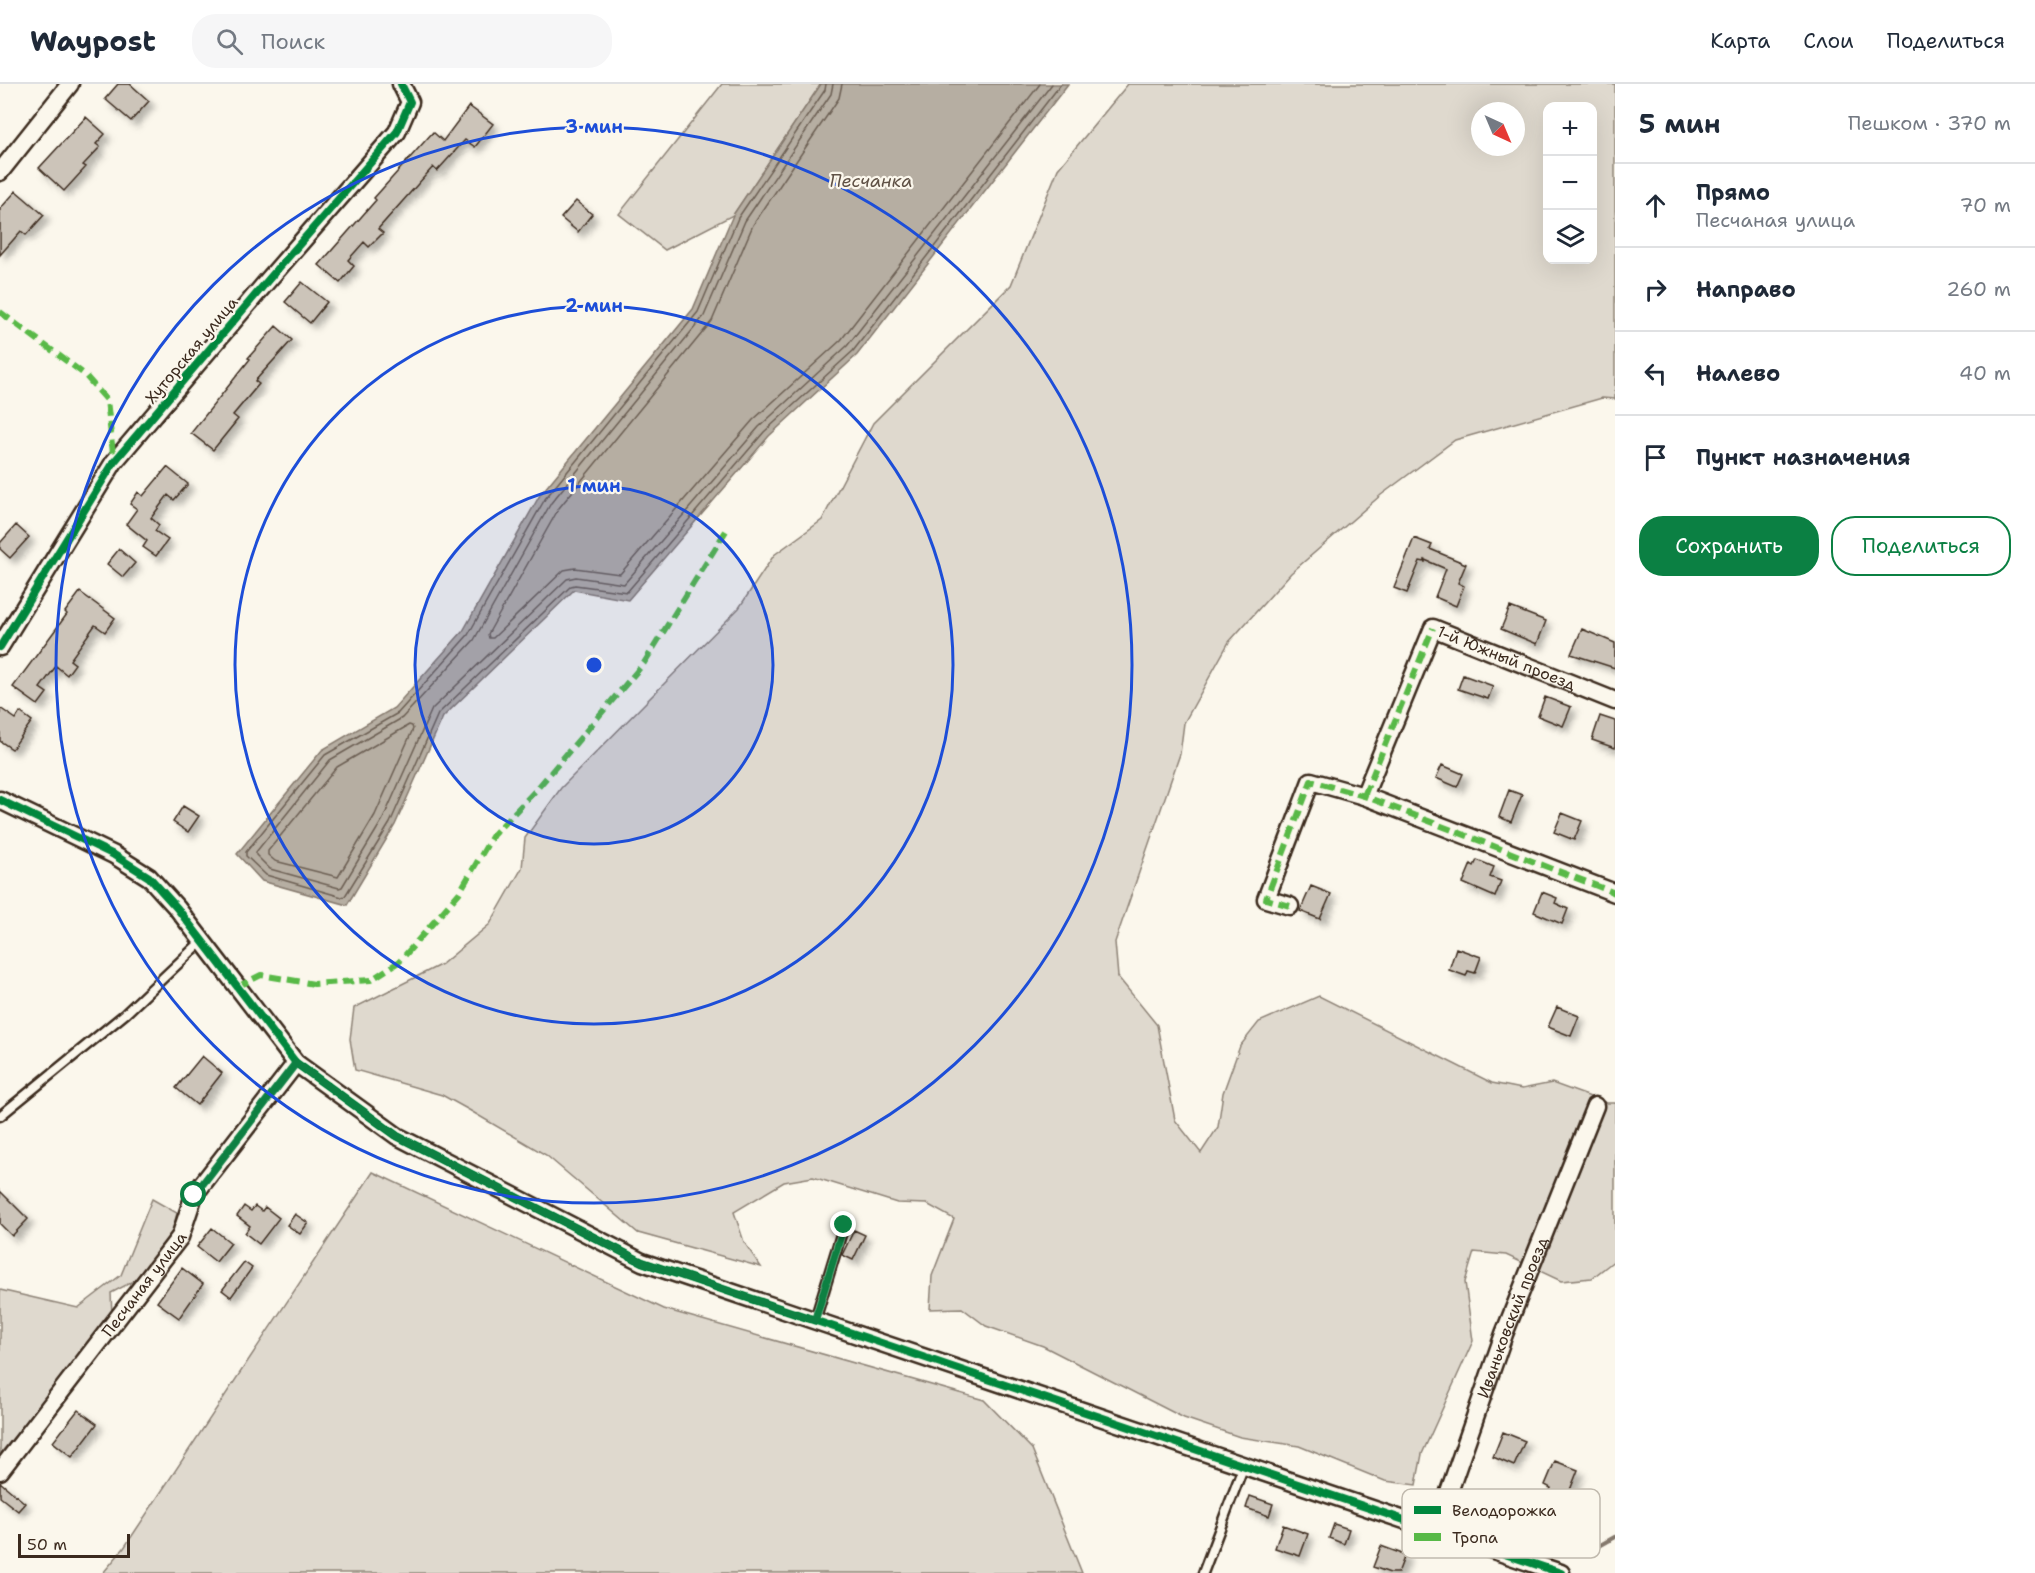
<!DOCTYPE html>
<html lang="ru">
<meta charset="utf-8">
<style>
:root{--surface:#fff;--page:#f6f6f7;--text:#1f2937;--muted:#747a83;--line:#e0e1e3;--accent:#0b8043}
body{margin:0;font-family:"Shantell Sans",sans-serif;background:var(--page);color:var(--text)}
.controls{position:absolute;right:18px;top:18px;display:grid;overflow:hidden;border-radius:12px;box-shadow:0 6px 24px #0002}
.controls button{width:54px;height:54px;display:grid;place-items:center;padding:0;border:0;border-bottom:2px solid var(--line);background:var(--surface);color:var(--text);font:30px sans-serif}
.compass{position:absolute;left:1471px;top:18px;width:54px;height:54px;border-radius:50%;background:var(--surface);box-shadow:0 6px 24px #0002;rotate:136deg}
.scale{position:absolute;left:18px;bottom:15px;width:112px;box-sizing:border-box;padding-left:6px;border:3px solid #3b2a1e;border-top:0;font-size:16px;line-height:21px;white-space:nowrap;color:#3b2a1e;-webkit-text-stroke:4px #fbf7ec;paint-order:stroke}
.stop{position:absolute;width:18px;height:18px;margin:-14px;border:4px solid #0b8043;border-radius:50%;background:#fff}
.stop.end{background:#0b8043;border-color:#fff;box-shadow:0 2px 6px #0008}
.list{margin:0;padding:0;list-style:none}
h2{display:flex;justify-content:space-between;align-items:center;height:78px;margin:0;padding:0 24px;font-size:26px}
h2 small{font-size:20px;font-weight:400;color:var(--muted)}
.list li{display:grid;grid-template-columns:39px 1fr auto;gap:18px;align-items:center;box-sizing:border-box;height:84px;padding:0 24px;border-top:2px solid var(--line)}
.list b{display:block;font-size:22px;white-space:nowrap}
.list p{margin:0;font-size:20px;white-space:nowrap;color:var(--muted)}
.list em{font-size:20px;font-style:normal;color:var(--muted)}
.actions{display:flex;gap:12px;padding:18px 24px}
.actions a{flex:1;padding:14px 0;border:2px solid var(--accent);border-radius:24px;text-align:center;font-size:21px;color:var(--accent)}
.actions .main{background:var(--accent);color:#fff}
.icon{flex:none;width:33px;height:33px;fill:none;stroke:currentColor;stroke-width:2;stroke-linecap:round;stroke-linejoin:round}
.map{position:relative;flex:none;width:1615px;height:1489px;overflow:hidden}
header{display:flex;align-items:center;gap:36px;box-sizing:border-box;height:84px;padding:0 30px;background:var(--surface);border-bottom:2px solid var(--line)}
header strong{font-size:28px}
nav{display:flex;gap:33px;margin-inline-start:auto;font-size:21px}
.search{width:420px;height:54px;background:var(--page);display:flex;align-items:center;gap:15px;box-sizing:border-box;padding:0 21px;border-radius:24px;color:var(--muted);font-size:22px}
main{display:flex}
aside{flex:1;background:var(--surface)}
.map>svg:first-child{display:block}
.green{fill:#dfd9ce;stroke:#8d8276;stroke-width:1.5;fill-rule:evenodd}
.water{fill:#b6aea2;stroke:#85796d;stroke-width:1.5}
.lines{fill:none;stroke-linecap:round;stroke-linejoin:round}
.shore{stroke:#6c5f53;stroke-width:1.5}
.stream{stroke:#85796d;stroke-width:4.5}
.building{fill:#ccc4b9;stroke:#3b2a1e;stroke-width:1.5;filter:url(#shadow)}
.service-casing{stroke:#3b2a1e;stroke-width:13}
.minor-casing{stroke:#3b2a1e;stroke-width:21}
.service{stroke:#fbf7ec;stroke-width:8}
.minor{stroke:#fbf7ec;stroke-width:16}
.quiet{stroke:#58b947;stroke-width:6;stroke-dasharray:12 6;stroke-linecap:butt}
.cycleway-casing{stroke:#fbf7ec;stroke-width:11}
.cycleway{stroke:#00873e;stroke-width:8}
.route{stroke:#0b8043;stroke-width:8}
.ring{fill:none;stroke:#1d4ed8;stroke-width:3}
.labels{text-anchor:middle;stroke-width:4.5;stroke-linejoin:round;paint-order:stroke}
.street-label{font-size:16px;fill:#3b2a1e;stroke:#fbf7ec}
.water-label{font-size:18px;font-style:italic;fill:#605246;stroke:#fbf7ec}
.key{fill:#fbf7ec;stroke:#c1baae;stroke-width:1.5}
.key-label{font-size:16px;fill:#3b2a1e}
.centre{fill:#1d4ed8;stroke:#fbf7ec;stroke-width:3}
.ring-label{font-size:18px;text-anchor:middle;font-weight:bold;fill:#1d4ed8;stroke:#fbf7ec;stroke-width:4.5;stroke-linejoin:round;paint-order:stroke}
</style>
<header>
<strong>Waypost</strong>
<div class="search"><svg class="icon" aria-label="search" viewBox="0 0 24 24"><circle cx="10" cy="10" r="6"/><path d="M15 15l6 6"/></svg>Поиск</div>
<nav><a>Карта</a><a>Слои</a><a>Поделиться</a></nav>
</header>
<main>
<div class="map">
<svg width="1615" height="1489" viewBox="0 0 1615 1489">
<defs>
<filter id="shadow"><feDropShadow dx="5.5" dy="5.5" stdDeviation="3" flood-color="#0004"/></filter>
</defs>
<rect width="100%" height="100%" fill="#fbf7ec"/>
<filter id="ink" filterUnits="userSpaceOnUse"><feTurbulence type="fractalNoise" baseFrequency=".0167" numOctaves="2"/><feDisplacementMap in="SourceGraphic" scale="12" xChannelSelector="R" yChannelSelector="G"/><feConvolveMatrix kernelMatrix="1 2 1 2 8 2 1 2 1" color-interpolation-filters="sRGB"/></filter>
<g filter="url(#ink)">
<path class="green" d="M722 0H821L733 131 665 166 619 130Z
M1128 0H1615V315L1602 314 1455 356 1381 411 1291 489 1229 558 1184 639 1180 670 1115 858 1118 893 1157 941 1175 1036 1201 1069 1218 1043 1223 1009 1240 962 1259 938 1319 912 1492 999 1522 1005 1552 999 1607 1019H1615V1176L1592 1194 1561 1197 1506 1171 1474 1168 1465 1198 1473 1257 1422 1370 1416 1401 1385 1397 1299 1362 1240 1353 1184 1334 1043 1262 986 1242 962 1224 930 1225 932 1192 954 1135 927 1120 897 1119 813 1093 784 1098 734 1128 744 1158 761 1183 638 1149 546 1071 469 1026 442 1011 355 986 350 955 354 924 442 880 490 840 522 784 525 754 561 704 739 524 774 471 822 436 873 339 1011 201 1058 85ZM1548 22H1592V176H1548ZM1480 27H1516V63H1480Z
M373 1088 664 1225 984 1316 1032 1365 1082 1489H103L124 1464Z
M152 1115 177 1129 170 1156 134 1197 111 1209 112 1231 0 1370V1206L78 1224 121 1191Z"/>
<path class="water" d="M821 0H1068L857 271 769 352 628 516 574 506 443 633 395 741 347 821 262 797 237 770 322 666 394 624 463 547 540 411 693 225 733 131Z"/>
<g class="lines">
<path class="shore" d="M826 0 825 6 738 134 698 228 545 415 468 551 398 629 325 671 246 768V772L266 791 342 813 345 812 390 739 438 630 571 502 575 501 627 508 764 348 853 267 1061 0
M833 0 831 10 745 137 704 232 551 419 474 556 402 634 330 676 256 768V771L270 785 339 804 342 803 383 735 432 625 567 495 576 493 624 500 759 343 847 262 1052 0
M842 0 839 14 753 141 712 237 559 424 488 550 489 554H493L564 486 575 484 620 490 753 336 841 256 1040 0
M409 641 412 642 413 645 375 731 338 793 275 777 268 771V767L337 683Z"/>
<path class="stream" d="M1590 1467 1615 1453"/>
</g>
<path class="building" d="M118 0H130L149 17 131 37 105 15Z
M469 22 493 40 475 63 465 56 437 87 433 83 378 145 383 149 369 163 364 158 348 176 354 182 340 199 319 181 376 116 374 114 433 48 443 57Z
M86 33 105 50 96 60 100 63 83 81 86 83 64 107 39 84Z
M16 107 44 131 26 151 21 147 0 171V125Z
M576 117 592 130 578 148 561 134Z
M302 198 327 218 310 239 285 218Z
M276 242 292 256 255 297 259 300 233 331 238 335 213 366 191 349 250 275 248 274Z
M167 383 188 400 174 416 168 411 151 434 159 441 155 447 168 456 156 472 143 463 147 457 126 440 137 425 130 420 138 408 143 412Z
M16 441 29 453 10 474 0 465V459Z
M1414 454 1432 461 1430 465 1466 480 1458 499 1464 502 1456 522 1435 513 1446 485 1425 476V478L1420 477 1407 509 1394 504Z
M119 465 135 479 123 493 107 480Z
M80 508 115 534 105 548 95 541 70 576 75 580 67 591 56 582 40 604 47 609 38 621 13 603 67 530 65 528Z
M1510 523 1546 537 1537 560 1501 545Z
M1582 545 1615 559V584L1571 570Z
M1463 591 1493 602 1488 615 1458 605Z
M1545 613 1571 623 1563 642 1538 632Z
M0 624 16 635 20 628 32 637 12 665 0 657Z
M1600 632 1615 637V664L1592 656Z
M1442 681 1463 690 1457 703 1436 694Z
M1509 706 1522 711 1511 738 1499 733Z
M183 722 199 732 188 748 173 738Z
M1562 729 1582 737 1574 756 1554 748Z
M1477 776 1494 783 1490 793 1501 797 1495 813 1463 799 1471 780 1474 782Z
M1311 802 1331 810 1320 835 1300 827Z
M1542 808 1557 814 1555 819 1568 825 1562 840 1534 828Z
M1456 864 1481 873 1475 889 1468 887 1466 892 1449 886Z
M1557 923 1579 932 1571 952 1548 943Z
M202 972 222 989 197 1021 176 1004Z
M0 1107 28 1135 12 1152 0 1140Z
M244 1122 251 1127 255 1122 262 1127 265 1123 279 1134 259 1160 245 1149 250 1142 237 1132Z
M295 1130 308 1139 300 1150 287 1141Z
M212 1144 231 1159 216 1178 197 1163Z
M854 1146 865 1151 853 1176 842 1171Z
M244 1178 252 1184 231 1213 222 1206Z
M182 1184 203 1200 179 1234 157 1218Z
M78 1326 97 1340 72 1373 53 1358Z
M1503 1348 1525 1357 1514 1382 1493 1373Z
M1555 1377 1578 1386 1568 1411 1562 1409 1560 1414 1549 1409 1551 1404 1545 1401Z
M0 1398 25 1419 18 1427 0 1413Z
M1250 1412 1273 1420 1269 1432 1246 1424Z
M1334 1440 1349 1445 1344 1460 1329 1454Z
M1283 1441 1308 1450 1300 1472 1275 1464Z
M1381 1462 1405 1471 1398 1489H1390L1373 1483Z"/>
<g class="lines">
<defs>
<path id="service" d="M0 1032 125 930 202 857
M815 1236 844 1141
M1203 1489 1244 1381"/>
<g id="minor">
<path d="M0 88 70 0"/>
<path d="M0 563 114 378 269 195 397 48 410 18 401 0"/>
<path id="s1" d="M1364 712 1433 544 1615 617"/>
<path d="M0 716 114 771 149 793 177 824 296 979 397 1052 642 1178 1561 1489"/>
<path d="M1290 822 1266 815 1311 697 1364 712 1615 809"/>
<path id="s2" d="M0 1387 180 1153 194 1111 296 979"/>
<path id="s3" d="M1436 1445 1504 1250 1595 1022"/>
</g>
</defs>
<use href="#service" class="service-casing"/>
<use href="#minor" class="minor-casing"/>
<use href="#service" class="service"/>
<use href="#minor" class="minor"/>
<path class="quiet" d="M0 228 84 290 107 316 114 378
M1364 712 1433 544
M1290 822 1266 815 1311 697 1364 712 1615 809
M237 903 261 891 314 900 371 896 400 877 459 809 493 751 536 706 644 579 729 442"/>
<defs>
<path id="cycleway" d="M0 563 114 378 269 195 397 48 410 18 401 0
M0 716 114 771 149 793 177 824 296 979 397 1052 642 1178 1561 1489"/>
</defs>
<use href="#cycleway" class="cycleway-casing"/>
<use href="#cycleway" class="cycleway"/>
</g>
</g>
<g class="lines" filter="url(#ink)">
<path class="route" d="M194 1111 296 979 397 1052 642 1178 815 1236 844 1141"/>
</g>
<circle cx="594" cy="581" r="179" fill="#1d4ed8" fill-opacity=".12"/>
<g class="ring">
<circle cx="594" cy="581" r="179"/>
<circle cx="594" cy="581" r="359"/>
<circle cx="594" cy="581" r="538"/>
</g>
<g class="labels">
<g class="street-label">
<text transform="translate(191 266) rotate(-50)" y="6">Хуторская улица</text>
<text dy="6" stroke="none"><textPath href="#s1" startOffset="261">1-й Южный проезд</textPath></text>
<text dy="6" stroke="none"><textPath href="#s2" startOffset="236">Песчаная улица</textPath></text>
<text dy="6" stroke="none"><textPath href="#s3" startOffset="225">Иваньковский проезд</textPath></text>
</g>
<g class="water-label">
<text x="871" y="103">Песчанка</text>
</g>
</g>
<rect x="1402" y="1405" width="198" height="69" rx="9" class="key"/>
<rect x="1414" y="1422" width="27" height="8" fill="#00873e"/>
<rect x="1414" y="1449" width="27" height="8" fill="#58b947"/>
<g class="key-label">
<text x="1452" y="1432">Велодорожка</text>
<text x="1452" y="1459">Тропа</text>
</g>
<circle cx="594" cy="581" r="9" class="centre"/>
<g class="ring-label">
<text x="594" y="49">3 мин</text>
<text x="594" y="228">2 мин</text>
<text x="594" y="408">1 мин</text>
</g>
</svg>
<div class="controls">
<button>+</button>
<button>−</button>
<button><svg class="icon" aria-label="layers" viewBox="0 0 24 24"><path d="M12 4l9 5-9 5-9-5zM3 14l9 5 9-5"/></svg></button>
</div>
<svg class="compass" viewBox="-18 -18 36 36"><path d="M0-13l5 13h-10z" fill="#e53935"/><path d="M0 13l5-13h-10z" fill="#747a83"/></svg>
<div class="scale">50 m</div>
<div class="stop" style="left:194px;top:1111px"></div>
<div class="stop end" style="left:844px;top:1141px"></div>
</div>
<aside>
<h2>5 мин<small>Пешком · 370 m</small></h2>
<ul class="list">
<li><svg class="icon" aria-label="ahead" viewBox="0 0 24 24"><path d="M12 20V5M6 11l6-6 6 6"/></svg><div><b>Прямо</b><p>Песчаная улица</p></div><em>70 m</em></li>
<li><svg class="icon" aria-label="right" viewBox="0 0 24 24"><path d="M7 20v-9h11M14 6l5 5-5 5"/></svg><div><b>Направо</b></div><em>260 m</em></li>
<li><svg class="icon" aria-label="left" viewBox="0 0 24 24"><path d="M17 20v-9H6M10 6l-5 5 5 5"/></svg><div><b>Налево</b></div><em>40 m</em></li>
<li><svg class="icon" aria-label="arrive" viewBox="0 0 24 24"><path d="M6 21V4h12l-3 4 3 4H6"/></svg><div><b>Пункт назначения</b></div></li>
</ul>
<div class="actions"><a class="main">Сохранить</a><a>Поделиться</a></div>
</aside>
</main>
